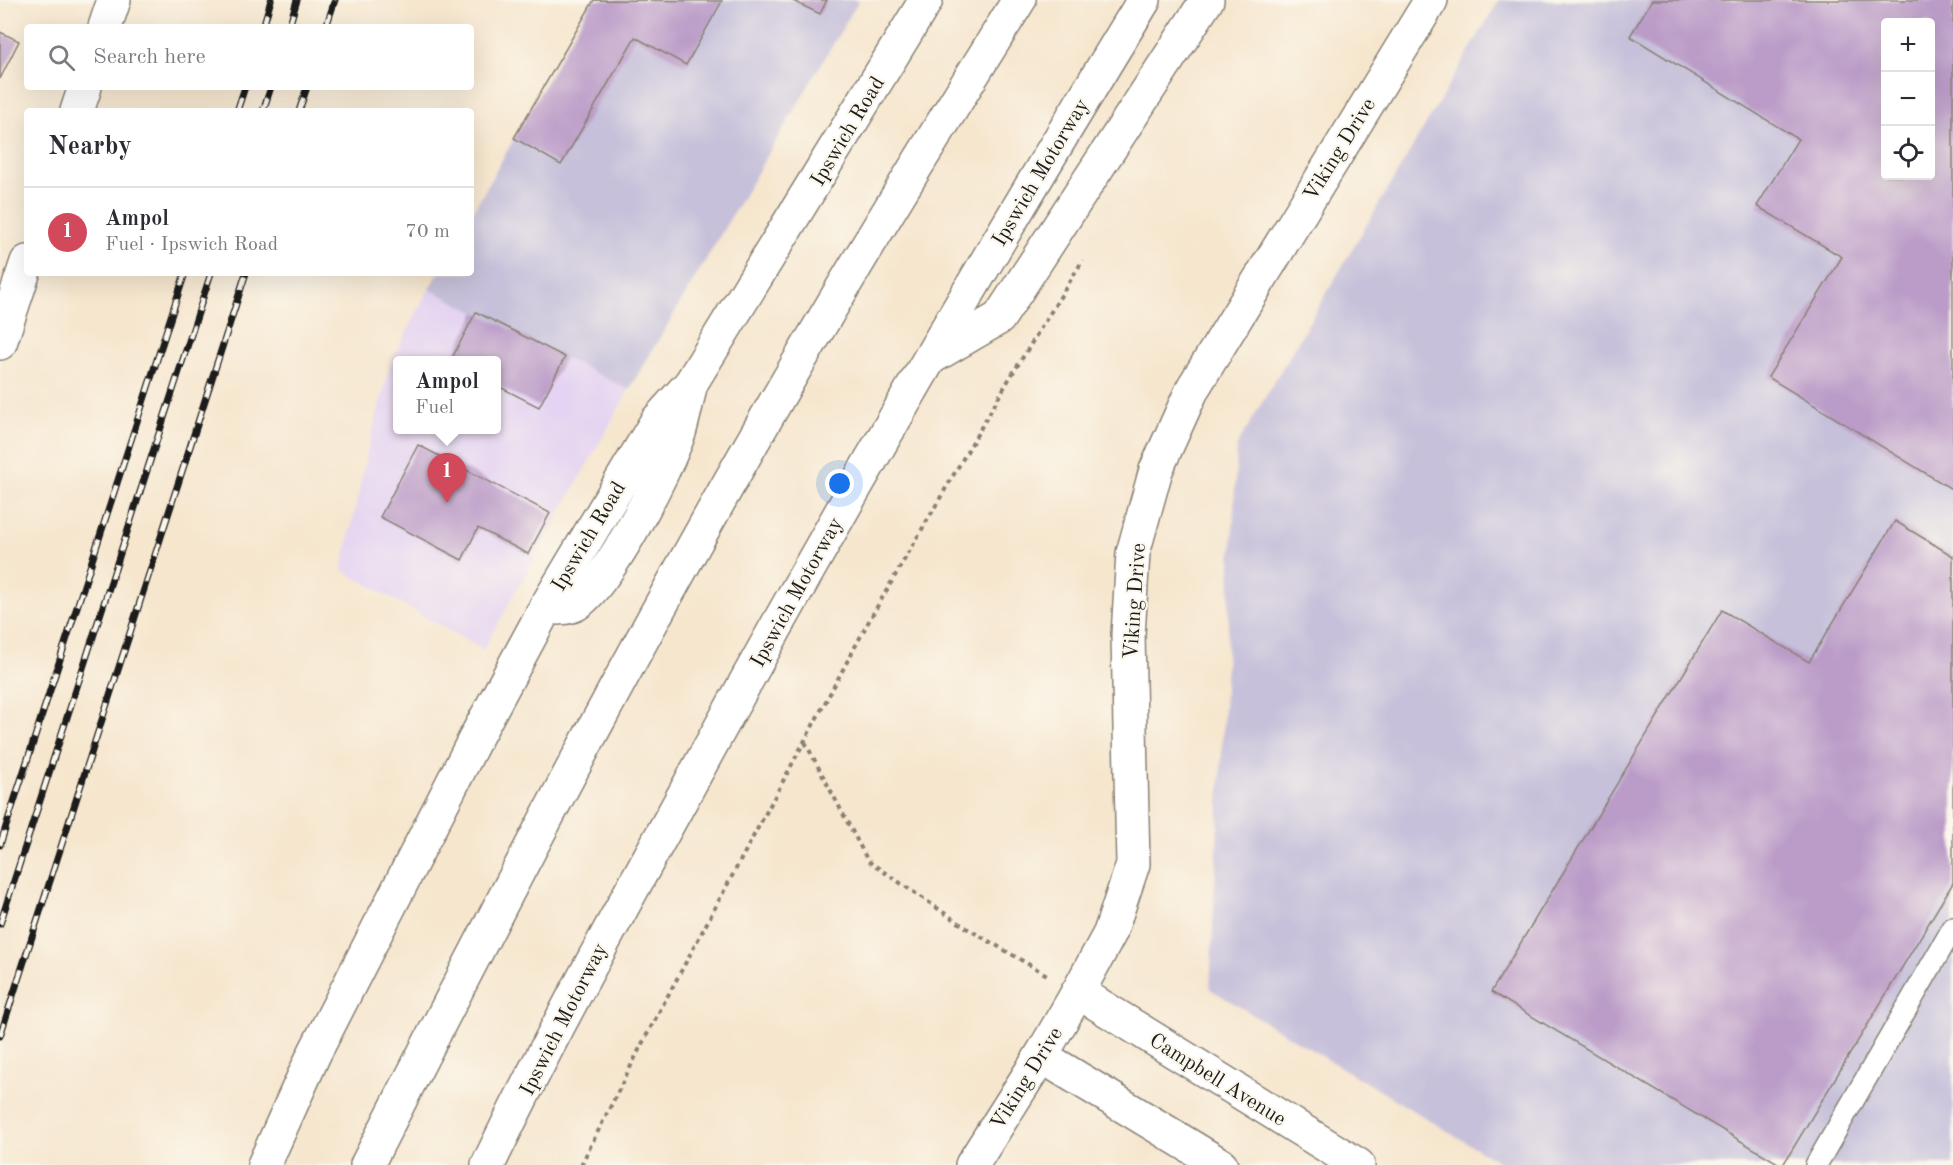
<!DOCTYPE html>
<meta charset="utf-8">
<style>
:root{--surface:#fff;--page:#f2f2f3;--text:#2b2b33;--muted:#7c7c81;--line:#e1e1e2;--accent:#d1495b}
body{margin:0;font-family:"Old Standard TT",serif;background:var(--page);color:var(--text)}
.controls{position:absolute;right:18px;top:18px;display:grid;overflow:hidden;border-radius:6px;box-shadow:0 6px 24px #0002}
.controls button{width:54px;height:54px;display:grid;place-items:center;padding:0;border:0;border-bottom:2px solid var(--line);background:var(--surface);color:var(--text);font:30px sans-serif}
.you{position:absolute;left:840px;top:484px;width:21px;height:21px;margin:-15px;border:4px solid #fff;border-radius:50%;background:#1a73e8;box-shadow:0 0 0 9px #1a73e833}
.badge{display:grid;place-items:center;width:39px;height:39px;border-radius:50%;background:var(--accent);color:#fff;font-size:20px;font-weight:700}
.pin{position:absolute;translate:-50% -50px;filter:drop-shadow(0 2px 3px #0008)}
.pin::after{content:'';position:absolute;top:32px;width:21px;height:18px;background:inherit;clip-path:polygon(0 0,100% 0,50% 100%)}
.popup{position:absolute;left:393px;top:356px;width:108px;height:78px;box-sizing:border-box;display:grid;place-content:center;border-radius:6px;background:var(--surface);filter:drop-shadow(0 2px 4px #0005);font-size:20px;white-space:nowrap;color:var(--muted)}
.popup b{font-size:22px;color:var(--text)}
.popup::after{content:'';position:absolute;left:50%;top:100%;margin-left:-12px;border:12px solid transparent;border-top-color:var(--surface)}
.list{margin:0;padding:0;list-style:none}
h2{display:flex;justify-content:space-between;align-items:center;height:78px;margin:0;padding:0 24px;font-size:26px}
h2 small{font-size:20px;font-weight:400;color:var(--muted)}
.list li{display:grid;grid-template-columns:39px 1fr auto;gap:18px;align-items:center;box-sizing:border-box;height:90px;padding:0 24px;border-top:2px solid var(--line)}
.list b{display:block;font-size:22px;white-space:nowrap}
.list p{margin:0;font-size:20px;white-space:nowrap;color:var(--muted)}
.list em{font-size:20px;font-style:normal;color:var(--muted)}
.icon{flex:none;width:33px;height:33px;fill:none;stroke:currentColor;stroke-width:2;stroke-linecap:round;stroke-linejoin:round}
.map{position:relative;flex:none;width:1953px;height:1165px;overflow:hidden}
.search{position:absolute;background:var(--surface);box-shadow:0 6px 24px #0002;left:24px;top:24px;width:450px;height:66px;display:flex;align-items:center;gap:15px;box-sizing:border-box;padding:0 21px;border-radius:6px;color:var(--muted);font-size:22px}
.panel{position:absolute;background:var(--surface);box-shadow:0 6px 24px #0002;left:24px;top:108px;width:450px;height:168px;border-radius:6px}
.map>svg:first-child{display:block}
.built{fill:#e4d3f2;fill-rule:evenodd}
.industrial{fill:#c6c0da;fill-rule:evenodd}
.building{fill:#bb9cc8;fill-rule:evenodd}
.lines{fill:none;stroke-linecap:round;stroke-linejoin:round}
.lane-casing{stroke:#898175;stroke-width:24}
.street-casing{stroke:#898175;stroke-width:36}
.secondary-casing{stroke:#898175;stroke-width:36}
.highway-casing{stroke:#898175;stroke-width:36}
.path{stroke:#898175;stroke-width:4;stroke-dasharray:4.5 4.5;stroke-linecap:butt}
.lane{stroke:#fff;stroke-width:21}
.street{stroke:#fff;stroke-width:33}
.secondary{stroke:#fff;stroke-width:33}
.highway{stroke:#fff;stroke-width:33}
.rail-casing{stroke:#1c1c1c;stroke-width:7}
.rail{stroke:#fbf7ec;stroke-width:4.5;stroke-dasharray:14;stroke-linecap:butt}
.labels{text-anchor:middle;stroke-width:4.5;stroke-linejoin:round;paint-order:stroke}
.street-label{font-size:21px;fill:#1c1c1c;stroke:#fbf7ec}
</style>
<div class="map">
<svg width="1953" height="1165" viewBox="0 0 1953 1165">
<rect width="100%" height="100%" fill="#fbf7ec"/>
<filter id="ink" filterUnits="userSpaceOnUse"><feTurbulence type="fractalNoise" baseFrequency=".0167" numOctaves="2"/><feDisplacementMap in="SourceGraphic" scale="12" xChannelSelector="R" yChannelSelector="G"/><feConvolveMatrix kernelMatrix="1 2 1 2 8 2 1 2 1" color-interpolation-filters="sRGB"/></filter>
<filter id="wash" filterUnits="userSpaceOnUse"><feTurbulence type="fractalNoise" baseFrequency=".008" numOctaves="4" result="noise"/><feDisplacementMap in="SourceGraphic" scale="24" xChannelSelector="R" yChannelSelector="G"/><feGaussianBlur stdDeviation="1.35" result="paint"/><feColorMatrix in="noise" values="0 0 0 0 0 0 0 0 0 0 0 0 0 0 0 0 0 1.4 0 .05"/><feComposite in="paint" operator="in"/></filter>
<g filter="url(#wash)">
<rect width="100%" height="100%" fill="#f6e6ce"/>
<path class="built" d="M429 289 629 390 483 650 342 570 368 448 391 362ZM398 360H496V430H398Z"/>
<path class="industrial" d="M592 0H859L629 390 429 289 439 273H471V215Z
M1499 0H1953V1165H1504L1210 989 1237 445ZM1886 22H1930V176H1886Z"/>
<g id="blocks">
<path class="building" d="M594 0 722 1 686 65 635 37 561 165 514 138Z
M791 0H827L820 14Z
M1652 0H1953V490L1768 377 1842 257 1757 206 1798 139 1630 36ZM1886 22H1930V176H1886Z
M0 32 19 41 0 79Z
M476 312 565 357 539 407 496 385V360H451Z
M418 445 550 513 528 554 478 528 462 560 380 517Z
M1895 521 1953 556V883L1783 1165H1781L1491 992 1722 610 1809 662Z"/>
</g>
</g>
<g filter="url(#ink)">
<use href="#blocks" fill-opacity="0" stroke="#898175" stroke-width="1.5"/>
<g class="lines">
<defs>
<path id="lane" d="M1816 1165 1953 928"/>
<path id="street" d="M546 607C555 608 565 609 574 605 605 590 667 468 679 433 684 416 687 400 691 383
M1078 992 1110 933 1133 864 1128 635 1133 553 1156 470 1193 388 1431 0
M972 1165 1041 1056"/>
<path id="secondary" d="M105 27 114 0
M77 111 85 87
M0 343 27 262
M546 607 657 421 691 383 926 0
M1221 1165 1041 1056 1078 992 1358 1165"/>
<path id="highway" d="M932 357 999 318 1207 0
M264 1165 314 1054 477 735 546 607
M367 1165C514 876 664 588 830 309 891 205 955 103 1019 0
M488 1165C549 1038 618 915 686 791 831 523 985 260 1144 0"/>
</defs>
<use href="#lane" class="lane-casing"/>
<use href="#street" class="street-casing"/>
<use href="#secondary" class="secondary-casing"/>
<use href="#highway" class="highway-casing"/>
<path class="path" d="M805 742 868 861 968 929 1047 975
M581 1165 643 1042 870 619 1008 381 1083 260"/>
<use href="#lane" class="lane"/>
<use href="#street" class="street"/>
<use href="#secondary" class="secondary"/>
<use href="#highway" class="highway"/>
<defs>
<path id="rail" d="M263 27 271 0
M289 27 297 0
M326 27 335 0
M237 111 245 87
M263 111 271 87
M299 111 307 87
M0 845 185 273
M0 924 211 273
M0 1036 246 273"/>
</defs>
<use href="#rail" class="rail-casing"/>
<use href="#rail" class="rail"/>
</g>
</g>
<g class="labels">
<g class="street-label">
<text transform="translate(847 131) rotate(-59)" y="7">Ipswich Road</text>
<text transform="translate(1339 149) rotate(-58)" y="7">Viking Drive</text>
<text transform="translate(1040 172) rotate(-59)" y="7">Ipswich Motorway</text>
<text transform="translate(588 536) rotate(-59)" y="7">Ipswich Road</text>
<text transform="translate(796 592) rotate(-61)" y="7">Ipswich Motorway</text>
<text transform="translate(1134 601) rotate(-86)" y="7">Viking Drive</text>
<text transform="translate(563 1019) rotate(-63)" y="7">Ipswich Motorway</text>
<text transform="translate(1026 1078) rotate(-58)" y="7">Viking Drive</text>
<text transform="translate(1218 1079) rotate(32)" y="7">Campbell Avenue</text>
</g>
</g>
</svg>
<div class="controls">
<button>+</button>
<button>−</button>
<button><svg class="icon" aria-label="locate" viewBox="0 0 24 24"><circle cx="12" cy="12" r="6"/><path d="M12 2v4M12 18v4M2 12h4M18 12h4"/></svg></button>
</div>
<div class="you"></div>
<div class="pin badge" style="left:447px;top:503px">1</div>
<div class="popup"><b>Ampol</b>Fuel</div>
<div class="search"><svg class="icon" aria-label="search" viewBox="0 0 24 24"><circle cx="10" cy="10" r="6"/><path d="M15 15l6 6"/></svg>Search here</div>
<section class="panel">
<h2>Nearby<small></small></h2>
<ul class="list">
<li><span class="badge">1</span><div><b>Ampol</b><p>Fuel · Ipswich Road</p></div><em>70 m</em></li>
</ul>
</section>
</div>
